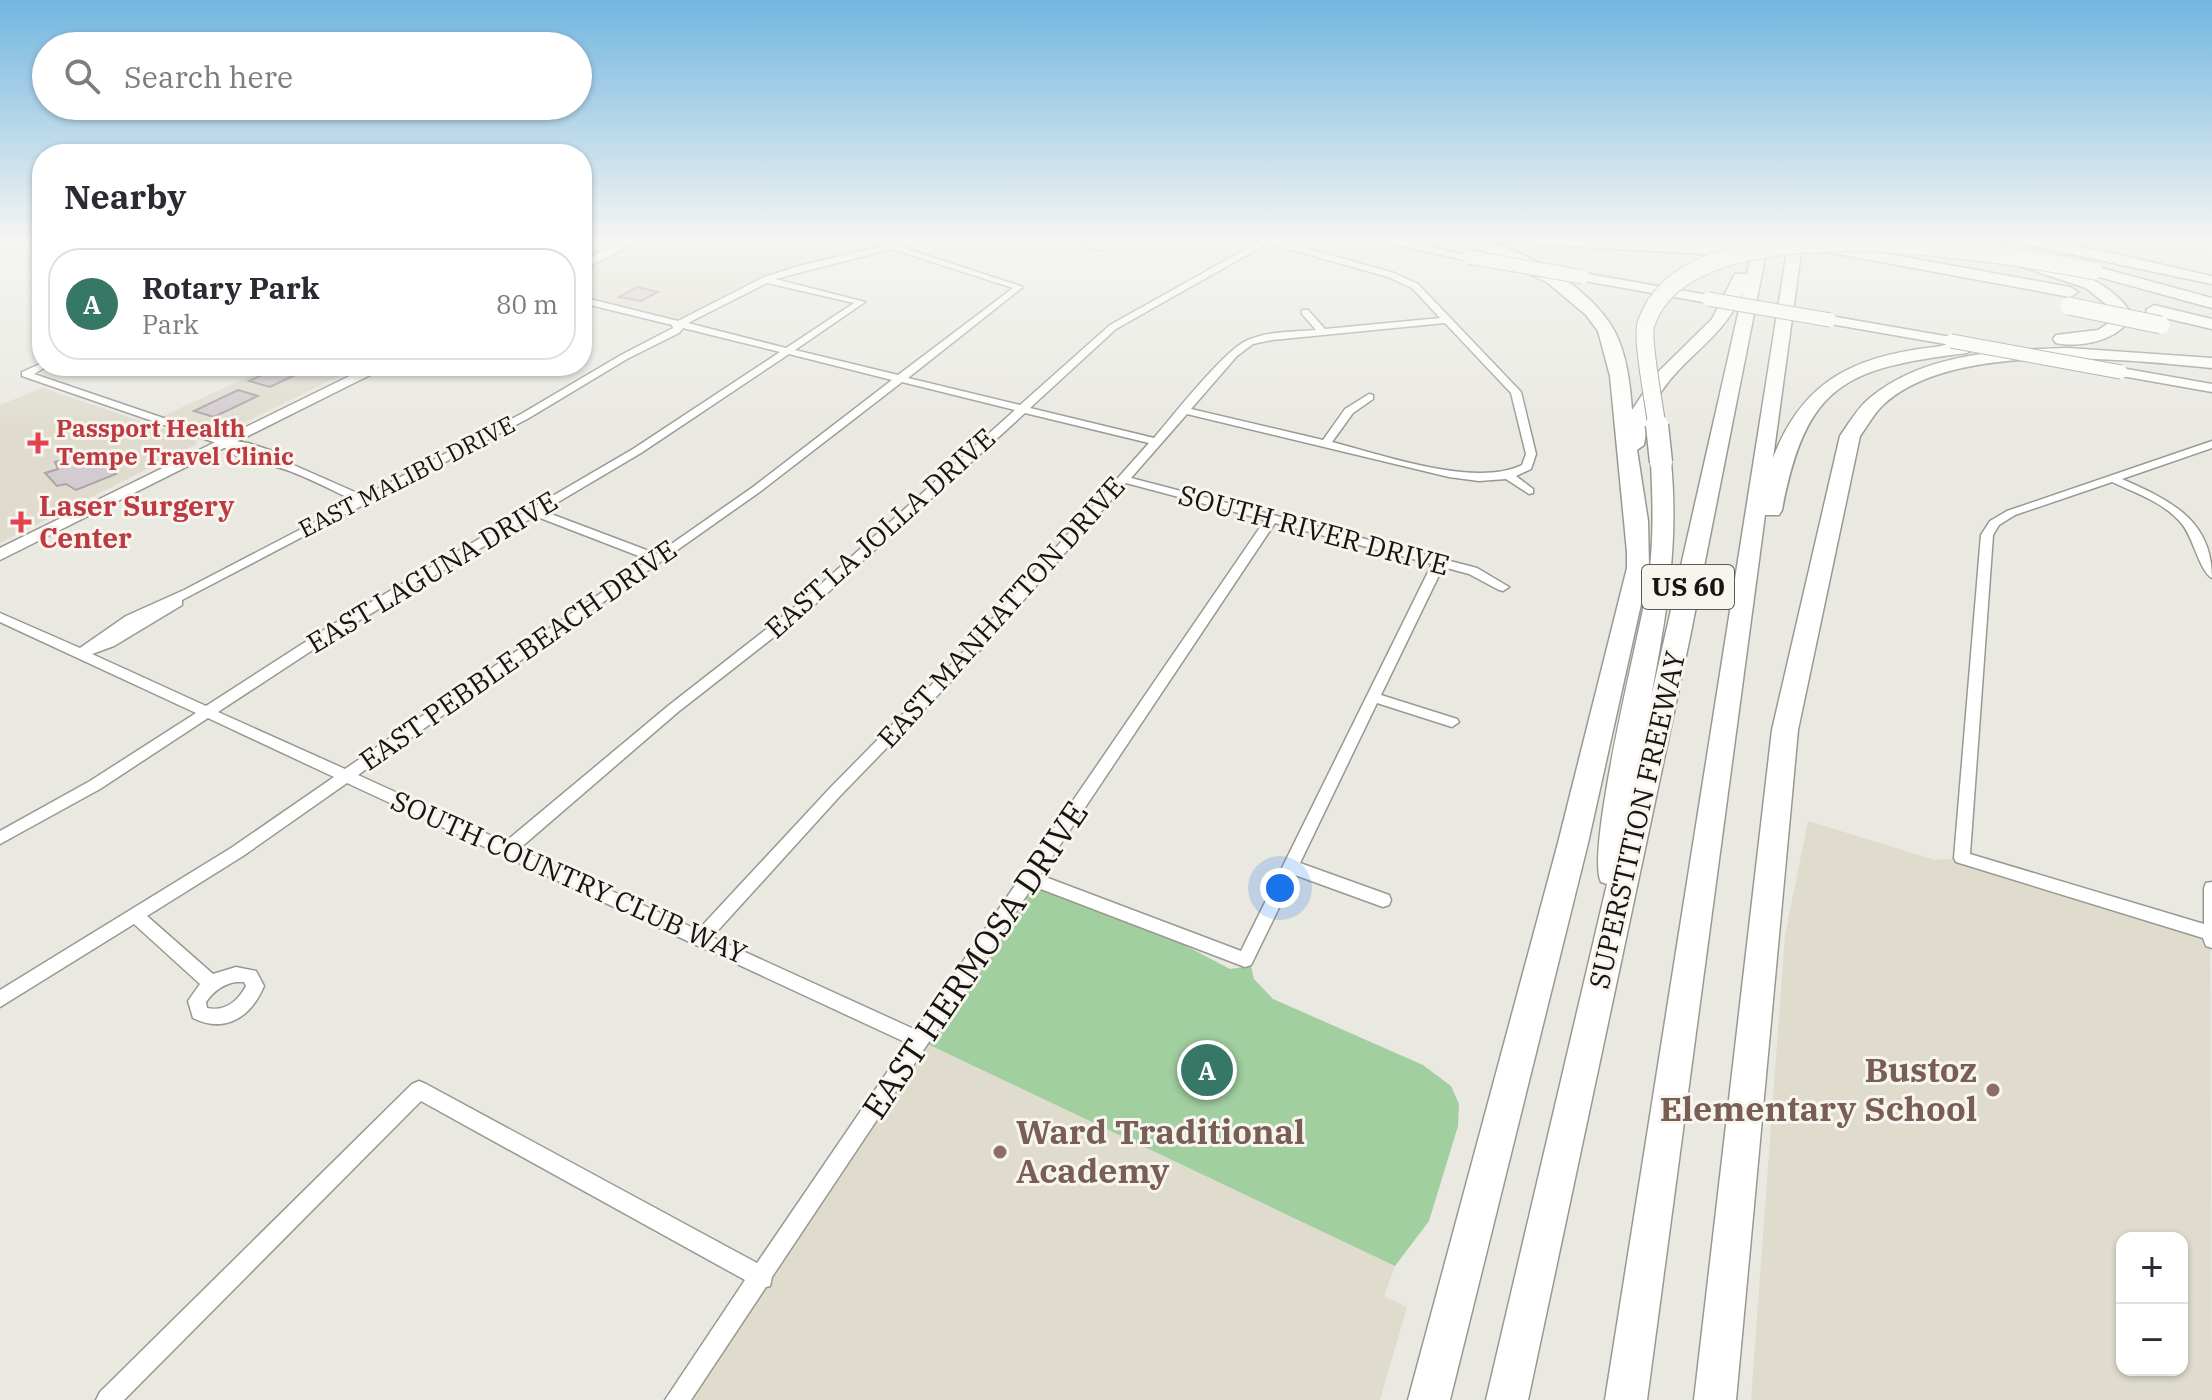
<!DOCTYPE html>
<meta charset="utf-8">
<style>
:root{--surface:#fff;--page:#f2f2f3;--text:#2b2b33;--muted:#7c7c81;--line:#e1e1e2;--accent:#377765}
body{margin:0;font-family:"IBM Plex Serif",serif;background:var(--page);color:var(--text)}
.controls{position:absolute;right:24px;bottom:24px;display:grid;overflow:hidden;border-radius:16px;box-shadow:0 2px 6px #0004}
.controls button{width:72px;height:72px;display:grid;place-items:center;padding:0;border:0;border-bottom:2px solid var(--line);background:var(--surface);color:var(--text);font:40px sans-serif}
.you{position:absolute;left:1280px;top:888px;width:28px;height:28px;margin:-20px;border:6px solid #fff;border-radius:50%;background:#1a73e8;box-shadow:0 0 0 12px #1a73e833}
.badge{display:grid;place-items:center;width:52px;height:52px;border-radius:50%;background:var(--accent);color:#fff;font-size:26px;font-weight:700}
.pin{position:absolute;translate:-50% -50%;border:4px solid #fff;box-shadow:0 2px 8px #0006}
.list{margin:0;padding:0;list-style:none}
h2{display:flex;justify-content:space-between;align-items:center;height:104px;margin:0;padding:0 32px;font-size:34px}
h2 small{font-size:26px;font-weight:400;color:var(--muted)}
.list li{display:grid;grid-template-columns:52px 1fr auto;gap:24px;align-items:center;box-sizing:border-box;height:112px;margin:0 16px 16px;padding:0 16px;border:2px solid var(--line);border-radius:32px}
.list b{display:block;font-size:30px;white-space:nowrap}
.list p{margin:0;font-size:26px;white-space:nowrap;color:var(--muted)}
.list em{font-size:26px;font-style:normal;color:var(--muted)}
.icon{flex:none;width:44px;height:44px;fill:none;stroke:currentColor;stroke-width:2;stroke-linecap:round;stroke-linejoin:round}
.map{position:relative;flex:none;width:2212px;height:1400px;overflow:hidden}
.search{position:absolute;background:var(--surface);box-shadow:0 2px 6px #0004;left:32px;top:32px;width:560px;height:88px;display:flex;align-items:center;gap:20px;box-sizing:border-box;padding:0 28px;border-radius:44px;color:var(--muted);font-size:30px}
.panel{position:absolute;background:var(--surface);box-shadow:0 2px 6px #0004;left:32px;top:144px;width:560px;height:232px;border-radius:32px}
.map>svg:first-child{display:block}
.built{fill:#dfdcce;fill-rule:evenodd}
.green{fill:#a1cfa0}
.building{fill:#d2cbcf;stroke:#aba4a9;stroke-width:2}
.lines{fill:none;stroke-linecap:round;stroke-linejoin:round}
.minor-casing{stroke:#999891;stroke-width:3}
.secondary-casing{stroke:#999891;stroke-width:3}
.motorway-casing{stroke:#999891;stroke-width:3}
.minor{fill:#fff;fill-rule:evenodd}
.secondary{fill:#fff;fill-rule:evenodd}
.motorway{fill:#fff;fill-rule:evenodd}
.secondary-bridge-casing{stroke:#999891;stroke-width:15;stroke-linecap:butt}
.motorway-bridge-far1-casing{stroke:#999891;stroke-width:19;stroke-linecap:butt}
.motorway-bridge-casing{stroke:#999891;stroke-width:25;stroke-linecap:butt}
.secondary-bridge{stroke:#fff;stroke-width:13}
.motorway-bridge-far1{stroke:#fff;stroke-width:17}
.motorway-bridge{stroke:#fff;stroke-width:22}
.health-dot{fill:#e0444e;stroke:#f7f5ee;stroke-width:3}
.education-dot{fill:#8d6e63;stroke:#f7f5ee;stroke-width:3}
.labels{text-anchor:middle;stroke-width:6;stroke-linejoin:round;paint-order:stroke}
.far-health-label{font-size:24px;font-weight:bold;fill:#be3a42;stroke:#f7f5ee;text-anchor:start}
.far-street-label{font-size:24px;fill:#161513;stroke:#f7f5ee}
.shield{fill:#f7f5ee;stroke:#5a5855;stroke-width:2}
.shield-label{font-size:26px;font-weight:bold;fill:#161513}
.health-label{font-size:28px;font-weight:bold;fill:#be3a42;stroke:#f7f5ee;text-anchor:start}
.street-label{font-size:28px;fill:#161513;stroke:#f7f5ee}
.near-street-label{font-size:34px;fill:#161513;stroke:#f7f5ee}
.near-education-label{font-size:34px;font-weight:bold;fill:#785e54;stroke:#f7f5ee;text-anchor:end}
</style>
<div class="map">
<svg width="2212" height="1400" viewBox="0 0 2212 1400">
<rect width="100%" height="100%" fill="#e9e8e1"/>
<path class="built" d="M650 238H914L774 272 745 284 681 318 582 296V272Z
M272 366H360L222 433H211L161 417Z
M42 388 194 439 197 444 0 543V405Z
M1808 821 1935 860 1962 858 2210 933 2212 1400H1751L1785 935ZM2122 1238H2182V1370H2122Z
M919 1040 1395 1266 1384 1296 1407 1307 1380 1400H677Z"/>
<path class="green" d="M1032 879 1129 916 1230 969 1251 966 1254 979 1273 999 1423 1065 1451 1086 1459 1104 1458 1126 1429 1221 1395 1266 919 1040Z"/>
<path class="building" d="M637 287 658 292 641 301 619 297Z
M281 366H314L270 387 249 381Z
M238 390 258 396 214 417 194 411Z
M91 451 116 474 76 490 66 484 57 486 45 473 58 469 55 462Z"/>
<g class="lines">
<defs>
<path id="minor" d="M917 238H931L901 247 1023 287 908 378 1020 405 1110 325 1260 241 1256 238H1269L1394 273 1418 284 1521 392 1536 454 1531 469 1516 476 1533 489V493L1529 494 1506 479 1479 481 1449 477 1187 414 1131 478 1477 568 1509 587 1503 591 1499 590 1469 574 1443 567 1381 695 1457 719 1459 722 1452 727 1377 703 1300 863 1389 895 1391 900 1389 905 1383 907 1295 875 1251 965 1245 967 1033 886 772 1277 770 1286 766 1287 691 1400H665L745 1280 421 1101 124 1400H96L100 1392 412 1084 419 1081 426 1084 757 1263 907 1043 347 783 243 856 147 916 213 974 236 967 256 971 264 986C251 1017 225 1034 193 1018L188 1001 200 984 134 924 0 1007V990L231 848 334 777 208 718 100 789 0 844V831L90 781 196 713 0 622V613L80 648 126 616 184 590 355 501C334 491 313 480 292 472 267 461 242 466 222 445L22 376V372L42 363V366H47L34 374 228 440 248 443 288 456 289 463 364 496 521 414 621 355 673 328 672 325 582 303V297L678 321 764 277 799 266ZM1268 243 1388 277 1412 288 1440 318 1325 329 1308 310H1302V314L1316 330C1294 332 1269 331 1248 340 1226 348 1172 417 1154 438L1030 408 1116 329ZM892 249 1013 288 898 375 795 350 865 302 775 279ZM767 283 854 303 786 348 688 323ZM1445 323 1511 393 1526 454 1522 465C1475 488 1383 455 1332 442L1353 413 1373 399V395L1369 394 1345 409 1323 440 1191 409 1237 356 1253 344 1272 340ZM683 328 780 352 633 449 330 626 206 706 92 654 114 646 182 605V600L529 418 627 359 679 333ZM789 354 892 380 753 487 657 554 543 511 641 453ZM902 382 1015 410 801 602 668 706 505 842 358 775 761 491ZM1025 413 1149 443 956 660 830 788 698 930 519 849 678 712 811 608ZM236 447 278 461 252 456ZM1126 483 1265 520 916 1030 712 937 840 796 966 666ZM535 516 649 560 345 769 218 712 340 632ZM1275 523 1432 564 1241 951 1040 875ZM236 982H244L246 986C238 1001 225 1012 207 1008L206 1002C214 991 223 984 236 982Z
M1056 238H1070L1104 248 1100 250Z
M2212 441V448L2122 479C2169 500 2212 519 2212 578 2200 572 2193 537 2182 524 2165 503 2136 493 2112 482L2015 515 1999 525 1993 535 1970 854 2204 924V888L2206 883 2212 882V948L2206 946 2203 938 1956 862 1954 858 1981 535 1990 521 2007 511Z"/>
<path id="secondary" d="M629 238H644L582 270V261Z
M1367 238H1391L1475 257 1469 261Z
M1994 238C2067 238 2141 261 2212 276V284Z
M1583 273 1708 295 1714 299 1708 303 1579 280 1577 277Z
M1830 316 1951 337 1958 341 1951 345 1825 323V317Z
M370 366H388L0 560V548Z
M2121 368 2212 384V392L2116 375V369Z"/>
<path id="motorway" d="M1457 238C1509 238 1590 284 1615 332 1627 356 1630 384 1632 410L1656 374 1712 319 1735 274H1747L1755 238H1769L1690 637 1528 1400H1486L1607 884 1601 882C1585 851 1640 633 1648 584 1654 543 1653 503 1651 462L1661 456 1671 462C1679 547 1666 615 1651 698L1743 292C1722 340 1687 353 1661 392 1650 408 1647 426 1644 445L1637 450 1648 521 1649 568 1588 843 1450 1400H1408L1558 843 1627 568V552L1610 376 1598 331 1586 315 1548 283Z
M1488 238H1581L1723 245 1731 250 1723 255 1495 242Z
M1789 238H1803L1773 458C1803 380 1855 356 1935 347 1948 345 1966 339 1976 348L1967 353C1845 368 1806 384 1782 510L1779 515H1765L1647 1400H1605Z
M1816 241 2070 287 2078 292 2070 297 1811 249 1808 246Z
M2028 259C2066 268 2105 277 2129 310L2128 322C2113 341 2080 348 2056 343L2053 339 2056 335 2098 330 2112 321 2113 310 2086 288 2022 267V261Z
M2094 266 2212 298V308L2088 274 2086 271Z
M2154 305 2212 319V329L2148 314 2146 310Z
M2068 348 2212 358V368C2125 359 1950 340 1882 406 1873 415 1867 427 1860 436L1798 730 1736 1400H1694L1772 730 1840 436C1849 423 1859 406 1871 397 1925 353 2002 350 2068 348Z"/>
</defs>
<use href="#minor" class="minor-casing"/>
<use href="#secondary" class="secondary-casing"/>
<use href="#motorway" class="motorway-casing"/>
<use href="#minor" class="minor"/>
<use href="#secondary" class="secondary"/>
<use href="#motorway" class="motorway"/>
<defs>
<path id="secondary-bridge" d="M1469 257 1583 277
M1708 299 1830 320
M1951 341 2121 372"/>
<path id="motorway-bridge-far1" d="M2069 306 2161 325
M1657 427C1655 408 1641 338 1646 324 1687 198 1996 252 2094 271"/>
<path id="motorway-bridge" d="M1657 425 1661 462"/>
</defs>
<use href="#secondary-bridge" class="secondary-bridge-casing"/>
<use href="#motorway-bridge-far1" class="motorway-bridge-far1-casing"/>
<use href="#motorway-bridge" class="motorway-bridge-casing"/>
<use href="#secondary-bridge" class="secondary-bridge"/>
<use href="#motorway-bridge-far1" class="motorway-bridge-far1"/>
<use href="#motorway-bridge" class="motorway-bridge"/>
</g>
<linearGradient id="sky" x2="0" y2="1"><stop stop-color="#72b6e0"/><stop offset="0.55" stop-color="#f5f5f2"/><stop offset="1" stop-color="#f5f5f2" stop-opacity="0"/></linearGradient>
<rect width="2212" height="434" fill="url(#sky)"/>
<g class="health-dot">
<path d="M34 431h8v8h8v8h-8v8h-8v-8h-8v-8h8z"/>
<path d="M17 510h8v8h8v8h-8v8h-8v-8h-8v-8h8z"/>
</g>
<g class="education-dot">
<circle cx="1993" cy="1090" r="8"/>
<circle cx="1000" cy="1152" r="8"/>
</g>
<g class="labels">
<g class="far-health-label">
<text x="56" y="437">Passport Health<tspan x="56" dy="28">Tempe Travel Clinic</tspan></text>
</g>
<g class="far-street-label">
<text transform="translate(407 477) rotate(-27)" y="8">EAST MALIBU DRIVE</text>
</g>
<rect class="shield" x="1642" y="565" width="92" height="44" rx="6"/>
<g class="shield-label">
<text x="1688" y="596">US 60</text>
</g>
<g class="health-label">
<text x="39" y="516">Laser Surgery<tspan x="39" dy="32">Center</tspan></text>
</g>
<g class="street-label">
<text transform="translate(1314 530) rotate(15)" y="10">SOUTH RIVER DRIVE</text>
<text transform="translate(880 533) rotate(-42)" y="10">EAST LA JOLLA DRIVE</text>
<text transform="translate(432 572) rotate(-31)" y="10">EAST LAGUNA DRIVE</text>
<text transform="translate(1001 612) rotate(-48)" y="10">EAST MANHATTON DRIVE</text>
<text transform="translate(518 655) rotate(-35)" y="10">EAST PEBBLE BEACH DRIVE</text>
<text transform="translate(1637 820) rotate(-77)" y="10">SUPERSTITION FREEWAY</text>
<text transform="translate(569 877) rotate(24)" y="10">SOUTH COUNTRY CLUB WAY</text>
</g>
<g class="near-street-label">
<text transform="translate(975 960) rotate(-56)" y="12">EAST HERMOSA DRIVE</text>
</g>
<g class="near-education-label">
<text x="1977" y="1082">Bustoz<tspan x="1977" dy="39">Elementary School</tspan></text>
<text x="1016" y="1144" text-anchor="start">Ward Traditional<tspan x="1016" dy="39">Academy</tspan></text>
</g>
</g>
</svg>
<div class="controls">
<button>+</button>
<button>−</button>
</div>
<div class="you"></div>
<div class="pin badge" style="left:1207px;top:1070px">A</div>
<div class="search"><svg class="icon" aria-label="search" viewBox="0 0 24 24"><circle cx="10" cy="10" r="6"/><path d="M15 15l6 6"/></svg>Search here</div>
<section class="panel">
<h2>Nearby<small></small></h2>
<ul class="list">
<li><span class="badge">A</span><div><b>Rotary Park</b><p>Park</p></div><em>80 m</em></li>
</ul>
</section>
</div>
